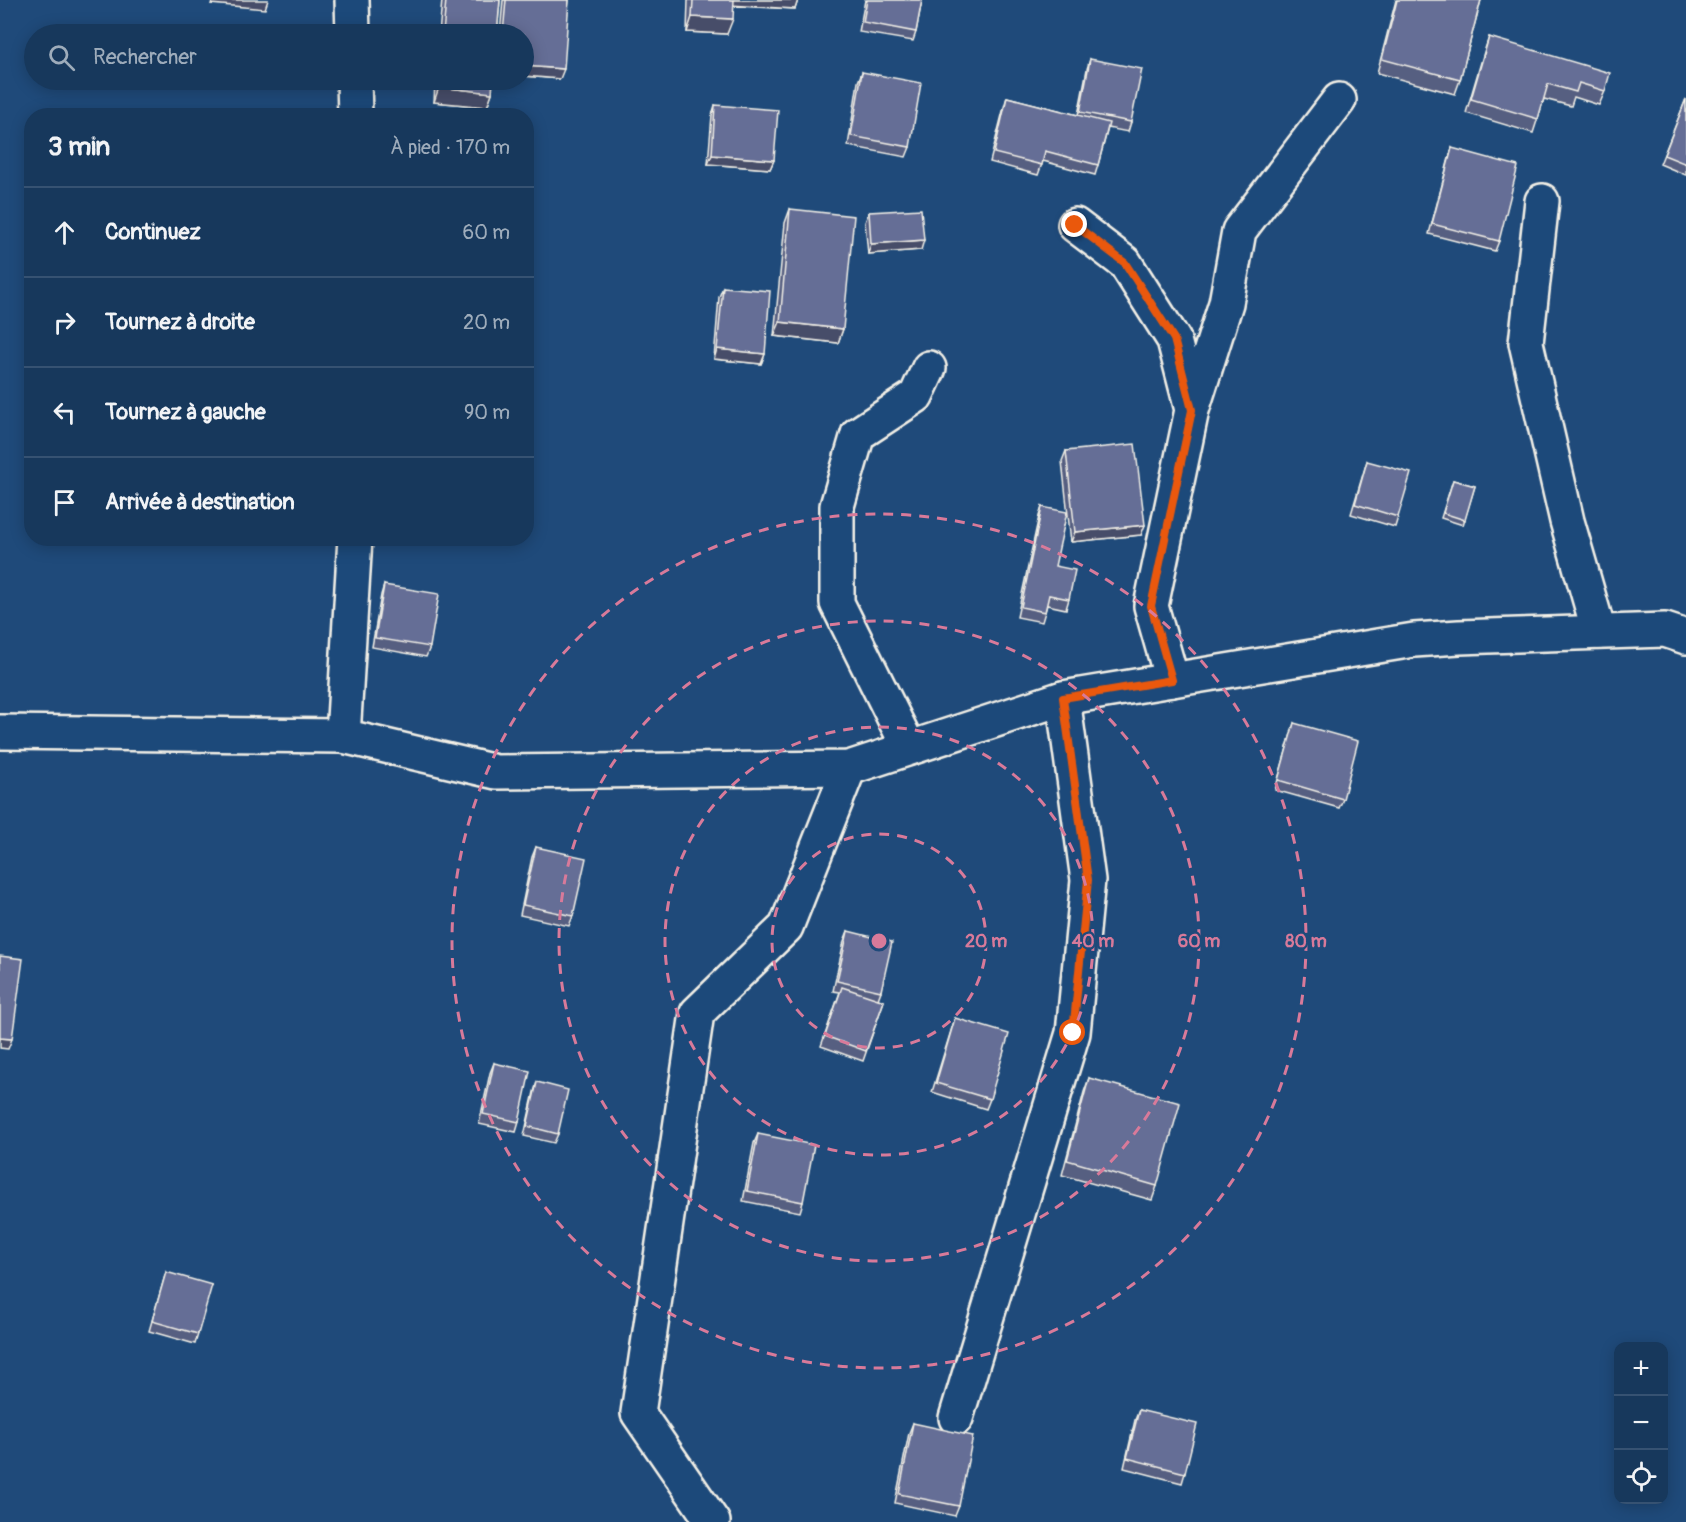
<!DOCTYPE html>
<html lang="fr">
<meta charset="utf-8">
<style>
:root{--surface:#17385c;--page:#244365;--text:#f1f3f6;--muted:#9eacbb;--line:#365272}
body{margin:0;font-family:Pangolin,sans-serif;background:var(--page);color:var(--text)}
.controls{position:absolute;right:18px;bottom:18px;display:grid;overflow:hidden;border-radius:12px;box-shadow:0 3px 15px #0003}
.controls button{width:54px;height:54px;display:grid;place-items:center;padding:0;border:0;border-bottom:2px solid var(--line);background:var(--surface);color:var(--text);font:30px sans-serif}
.stop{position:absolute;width:18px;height:18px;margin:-14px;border:4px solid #ea580c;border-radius:50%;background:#fff}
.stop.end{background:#ea580c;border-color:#fff;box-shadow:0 2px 6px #0008}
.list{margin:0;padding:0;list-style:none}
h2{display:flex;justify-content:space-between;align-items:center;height:78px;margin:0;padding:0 24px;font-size:26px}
h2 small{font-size:20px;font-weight:400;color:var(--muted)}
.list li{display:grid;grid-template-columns:39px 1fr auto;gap:18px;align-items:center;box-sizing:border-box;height:90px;padding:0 24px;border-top:2px solid var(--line)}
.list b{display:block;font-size:22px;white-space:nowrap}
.list em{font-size:20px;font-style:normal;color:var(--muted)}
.icon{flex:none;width:33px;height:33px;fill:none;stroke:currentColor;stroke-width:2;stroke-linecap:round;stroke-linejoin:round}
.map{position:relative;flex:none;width:1686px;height:1522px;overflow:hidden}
.search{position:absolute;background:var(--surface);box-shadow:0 3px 15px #0003;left:24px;top:24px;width:510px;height:66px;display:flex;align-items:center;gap:15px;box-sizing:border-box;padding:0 21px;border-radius:33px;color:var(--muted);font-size:22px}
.panel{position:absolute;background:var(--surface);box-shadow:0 3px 15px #0003;left:24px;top:108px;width:510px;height:438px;border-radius:24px}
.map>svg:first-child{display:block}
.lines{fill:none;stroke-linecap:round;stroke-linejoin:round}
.minor-casing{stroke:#f4f1e8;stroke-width:38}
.tertiary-casing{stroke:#f4f1e8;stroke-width:38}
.minor{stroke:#1f4a7a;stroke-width:33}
.tertiary{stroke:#1f4a7a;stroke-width:33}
.wall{fill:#575f81;stroke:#f4f1e8;stroke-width:1.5}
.shaded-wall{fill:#474d69;stroke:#f4f1e8;stroke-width:1.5}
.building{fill:#656e96;stroke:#f4f1e8;stroke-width:1.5}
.route{stroke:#ea580c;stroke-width:8}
.ring{fill:none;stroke:#d87a9a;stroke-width:3;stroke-dasharray:10 8}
.centre{fill:#d87a9a;stroke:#1f4a7a;stroke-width:3}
.ring-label{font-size:18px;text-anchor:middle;font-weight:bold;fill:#d87a9a;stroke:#1f4a7a;stroke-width:4.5;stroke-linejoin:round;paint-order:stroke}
</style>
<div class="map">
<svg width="1686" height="1522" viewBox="0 0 1686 1522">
<rect width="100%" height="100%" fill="#1f4a7a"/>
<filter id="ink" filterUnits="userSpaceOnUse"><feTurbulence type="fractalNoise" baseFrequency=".0167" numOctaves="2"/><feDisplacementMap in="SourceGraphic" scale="12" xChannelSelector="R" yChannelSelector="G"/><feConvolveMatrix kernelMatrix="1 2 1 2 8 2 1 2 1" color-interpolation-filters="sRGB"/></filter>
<g filter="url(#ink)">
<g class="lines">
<defs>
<path id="minor" d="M352 0 353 34
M354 80 355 116
M1542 201 1526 343 1567 521 1599 632
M1075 225 1125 263 1174 340 1192 410 1151 606 1172 680
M1192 410 1226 303 1239 231 1339 100
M343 736 355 538
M909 748 837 603V506L858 434 916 396 929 368
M956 1418 1073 1033 1088 880 1063 698
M713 1522 638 1413 697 1013 786 927 849 768"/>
<path id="tertiary" d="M0 732 343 736 496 772 849 768 1063 698 1414 640 1459 637 1665 630 1686 637"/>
</defs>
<use href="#minor" class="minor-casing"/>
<use href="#tertiary" class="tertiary-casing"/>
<use href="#minor" class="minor"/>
<use href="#tertiary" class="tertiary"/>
</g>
<path class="wall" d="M442 0H500L497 34H439Z
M503 0H569L560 79 524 76V34H500Z
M688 0H798L795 9 733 6 727 34 687 32Z
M865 0H922L916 32 913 41 859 32Z
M1396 0H1481L1460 80 1455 94 1377 73Z
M1489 37 1605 91 1599 105 1574 97 1571 106 1544 99 1533 133 1466 113 1484 52Z
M1090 59 1131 122 1128 132 1108 128 1098 165 1095 175 1043 161 1038 175 990 162 1004 107 1007 97 1078 115 1087 69Z
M862 72 910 147 906 157 848 146 858 82Z
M435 80H493L492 93 487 107 434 102Z
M1686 99V175L1660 164Z
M715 105 774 160 770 169 708 164 712 115Z
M1452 148 1499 241 1495 251 1429 234 1449 158Z
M790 209 843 329 838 343 774 336 785 223Z
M869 212 921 250 868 254 865 222Z
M723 287 765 354 761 364 714 359 719 297Z
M1066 451 1141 535 1071 542 1062 461Z
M1367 461 1398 517 1395 527 1351 514Z
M1453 480 1475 486 1463 525 1441 518Z
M1042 507 1055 566 1069 599 1066 609 1047 605 1042 622 1017 617 1039 516Z
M384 585 430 647 426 657 372 647 381 595Z
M1294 723 1343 799 1339 808 1275 790Z
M536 847 573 916 569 926 520 915 532 857Z
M848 931 881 991 878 999 884 1001 863 1061 821 1046 840 992 833 991 844 941Z
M955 1018 990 1099 986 1109 932 1092Z
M494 1063 519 1122 516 1132 479 1124 490 1073Z
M1089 1078 1157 1186 1152 1200 1062 1175 1084 1092Z
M537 1082 558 1134 554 1143 524 1136 534 1092Z
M758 1134 803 1202 800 1212 743 1201 754 1143Z
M166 1272 198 1334 195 1344 149 1331Z
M1139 1410 1185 1473 1182 1483 1124 1468 1135 1420Z
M913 1423 959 1506 955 1516 895 1503 909 1433Z"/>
<path class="shaded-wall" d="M213 0H268L265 9 211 4Z
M731 0H798L795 9 729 5Z
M692 17 733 19 727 34 687 32Z
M524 66 564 69 560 79 524 76Z
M439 87 492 93 487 107 434 102Z
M712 155 774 160 770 169 708 164Z
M924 240 921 250 868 254 871 244Z
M780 322 843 329 838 343 774 336Z
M717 349 765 354 761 364 714 359Z
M1145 525 1141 535 1071 542 1075 532Z
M0 1038 12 1039 8 1049 0 1048Z"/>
<path class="building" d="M446 0H500L497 34H443Z
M506 0H569L564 69 524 66V34H503Z
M693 0H734L733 19 692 17Z
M867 0H922L916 32 863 22Z
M1397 0H1481L1460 80 1382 59Z
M1489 37 1610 73 1605 91 1579 83 1576 92 1548 84 1538 119 1471 99Z
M1090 59 1142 69 1131 122 1080 112Z
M862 72 921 83 910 147 851 136Z
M439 80H493L492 93 439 87Z
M1007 97 1109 123 1098 165 1045 151 1042 165 994 153Z
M1686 99V164L1664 155Z
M715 105 778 110 774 160 712 155Z
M1452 148 1518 166 1499 241 1432 224Z
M790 209 854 216 843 329 780 322Z
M921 209 924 240 871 244 869 212Z
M723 287 770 291 765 354 717 349Z
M1135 444 1145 525 1075 532 1066 451Z
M1367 461 1411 473 1398 517 1355 504Z
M1453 480 1475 486 1465 520 1443 513Z
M1042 507 1067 512 1055 566 1075 570 1069 599 1049 595 1045 612 1021 607Z
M384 585 439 594 430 647 375 638Z
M1294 723 1358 741 1343 799 1278 780Z
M536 847 586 858 573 916 523 905Z
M848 931 892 942 881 991 837 981Z
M0 956 23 959 12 1039 0 1038Z
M842 987 884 1001 866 1051 825 1036Z
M955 1018 1009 1034 990 1099 936 1083Z
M494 1063 530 1071 519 1122 483 1114Z
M1089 1078 1180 1103 1157 1186 1067 1160Z
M537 1082 568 1090 558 1134 527 1126Z
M758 1134 814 1145 803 1202 747 1191Z
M166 1272 212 1285 198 1334 152 1321Z
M1139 1410 1197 1424 1185 1473 1127 1458Z
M913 1423 973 1436 959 1506 899 1494Z"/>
</g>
<g class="lines" filter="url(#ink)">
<path class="route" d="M1073 1033 1088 880 1063 698 1172 680 1151 606 1192 410 1174 339 1125 263 1075 225"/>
</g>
<g class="ring">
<circle cx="879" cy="941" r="107"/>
<circle cx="879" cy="941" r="214"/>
<circle cx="879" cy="941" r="320"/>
<circle cx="879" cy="941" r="427"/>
</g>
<circle cx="879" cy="941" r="9" class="centre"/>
<g class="ring-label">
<text x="986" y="947">20 m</text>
<text x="1093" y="947">40 m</text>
<text x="1199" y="947">60 m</text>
<text x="1306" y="947">80 m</text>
</g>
</svg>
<div class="controls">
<button>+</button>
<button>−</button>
<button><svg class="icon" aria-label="locate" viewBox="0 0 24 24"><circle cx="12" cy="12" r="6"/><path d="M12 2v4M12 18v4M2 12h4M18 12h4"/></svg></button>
</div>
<div class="stop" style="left:1073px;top:1033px"></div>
<div class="stop end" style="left:1075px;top:225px"></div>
<div class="search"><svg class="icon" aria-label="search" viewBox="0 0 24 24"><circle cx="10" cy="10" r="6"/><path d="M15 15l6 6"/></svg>Rechercher</div>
<section class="panel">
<h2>3 min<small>À pied · 170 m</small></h2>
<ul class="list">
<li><svg class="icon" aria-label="ahead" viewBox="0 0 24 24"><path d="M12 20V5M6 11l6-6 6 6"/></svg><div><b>Continuez</b></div><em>60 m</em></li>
<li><svg class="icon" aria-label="right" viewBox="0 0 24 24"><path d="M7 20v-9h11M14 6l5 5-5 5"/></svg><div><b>Tournez à droite</b></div><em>20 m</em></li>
<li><svg class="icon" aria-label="left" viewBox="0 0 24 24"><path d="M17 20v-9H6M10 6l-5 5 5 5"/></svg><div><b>Tournez à gauche</b></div><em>90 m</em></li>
<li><svg class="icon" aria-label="arrive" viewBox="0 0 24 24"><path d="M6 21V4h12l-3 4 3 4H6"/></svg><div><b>Arrivée à destination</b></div></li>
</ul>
</section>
</div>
